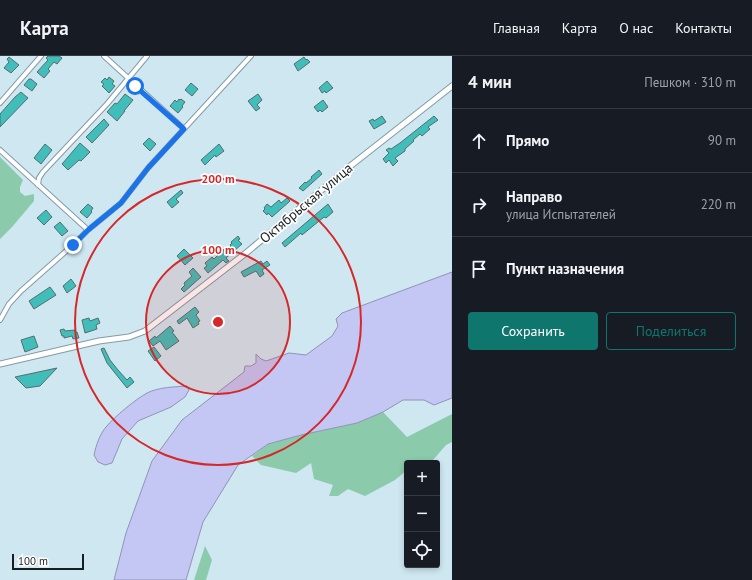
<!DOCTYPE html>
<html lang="ru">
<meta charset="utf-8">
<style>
:root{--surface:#171b24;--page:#20242c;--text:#f1f3f6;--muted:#9ea1a6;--line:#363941;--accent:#0f766e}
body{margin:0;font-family:"PT Sans",sans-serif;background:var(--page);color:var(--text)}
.controls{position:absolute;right:12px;bottom:12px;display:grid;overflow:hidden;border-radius:4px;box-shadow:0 2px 6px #0003}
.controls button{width:36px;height:36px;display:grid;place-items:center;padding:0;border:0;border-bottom:1px solid var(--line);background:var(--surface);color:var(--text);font:20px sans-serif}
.scale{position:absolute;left:12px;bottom:10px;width:72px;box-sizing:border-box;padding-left:4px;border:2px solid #151e21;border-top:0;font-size:11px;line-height:14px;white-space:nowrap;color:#151e21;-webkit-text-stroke:3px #fff;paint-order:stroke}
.stop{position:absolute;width:12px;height:12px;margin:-9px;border:3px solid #1a73e8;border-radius:50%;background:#fff}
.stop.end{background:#1a73e8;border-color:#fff;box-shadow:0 1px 4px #0008}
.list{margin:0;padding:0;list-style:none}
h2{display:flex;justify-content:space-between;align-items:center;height:52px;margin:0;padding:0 16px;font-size:17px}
h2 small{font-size:13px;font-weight:400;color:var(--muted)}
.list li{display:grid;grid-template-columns:26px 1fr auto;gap:12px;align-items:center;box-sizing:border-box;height:64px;padding:0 16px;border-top:1px solid var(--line)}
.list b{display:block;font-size:15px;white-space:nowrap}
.list p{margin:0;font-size:13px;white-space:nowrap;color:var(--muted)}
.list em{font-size:13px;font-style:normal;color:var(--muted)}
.actions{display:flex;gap:8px;padding:12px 16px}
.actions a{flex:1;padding:9px 0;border:1px solid var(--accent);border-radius:4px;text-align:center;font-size:14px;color:var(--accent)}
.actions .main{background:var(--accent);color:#fff}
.icon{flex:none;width:22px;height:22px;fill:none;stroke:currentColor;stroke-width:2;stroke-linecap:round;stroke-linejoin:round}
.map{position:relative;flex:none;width:452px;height:524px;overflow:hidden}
header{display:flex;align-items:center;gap:24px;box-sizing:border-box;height:56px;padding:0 20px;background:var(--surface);border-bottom:1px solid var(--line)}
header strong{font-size:19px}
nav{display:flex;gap:22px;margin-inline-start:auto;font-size:14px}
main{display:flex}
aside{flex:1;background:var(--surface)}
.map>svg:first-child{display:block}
.green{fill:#8bcbab}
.water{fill:#c4c6f4;stroke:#9094b5}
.building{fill:#41bdba;stroke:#546e6c}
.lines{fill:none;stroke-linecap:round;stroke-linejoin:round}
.minor-casing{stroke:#839ba4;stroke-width:6}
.tertiary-casing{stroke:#839ba4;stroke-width:7}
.minor{stroke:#fff;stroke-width:4}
.tertiary{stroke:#fff;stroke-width:5}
.route{stroke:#1a73e8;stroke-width:5}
.ring{fill:none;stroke:#d62828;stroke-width:2}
.labels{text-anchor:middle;stroke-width:3.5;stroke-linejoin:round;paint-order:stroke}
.street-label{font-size:14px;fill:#151e21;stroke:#fff}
.centre{fill:#d62828;stroke:#fff;stroke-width:2}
.ring-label{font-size:12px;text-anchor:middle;font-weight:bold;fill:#d62828;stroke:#fff;stroke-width:3.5;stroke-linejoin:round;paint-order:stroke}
</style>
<header>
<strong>Карта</strong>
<nav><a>Главная</a><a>Карта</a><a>О нас</a><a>Контакты</a></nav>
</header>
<main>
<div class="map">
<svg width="452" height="524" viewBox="0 0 452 524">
<rect width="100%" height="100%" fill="#cee7f1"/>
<path class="green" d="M0 101 23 124 20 131V136L25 140 34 138V145L12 171 0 183Z
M383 356 407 381 452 358V386L446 389 433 404H419L415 407H407V414L395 424 365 440 348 433 338 440H329L333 429 314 423 311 407 296 417 261 409 252 400 268 388 301 379 357 367Z
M205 490 212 504 206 524H194Z"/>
<path class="water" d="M452 216V342L434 349 424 344H403L383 356 357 367 301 379 268 388 238 409 203 466 186 524H114L126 477 152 405 182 364 244 316 245 310H251L256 307V298L261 303 266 305 289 297 306 299 332 280 338 270 336 263 342 257Z
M187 330 189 334 185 341 171 351 138 365 122 383 112 407 105 409 98 406 94 399C96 389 100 378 106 371 114 361 136 343 147 337 159 331 174 331 187 330Z"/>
<path class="building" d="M48 0H59L62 2 57 8 54 6 48 13 50 15 44 22 37 16 48 4 46 2Z
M9 1 19 9 11 17 4 12 9 6 7 3Z
M304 1 306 4 307 3 310 6 298 15 294 8Z
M109 21 114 25 112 28 115 30 109 37 102 30 104 28 101 26 105 22 107 24Z
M29 23H31L37 28 32 35 24 29Z
M327 25 333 32 326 37 325 35 322 37 319 32Z
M191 27 198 33 192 40 185 34Z
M21 36 28 42 0 71V58L15 41Z
M125 38 133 44 124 55H125L117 65 107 56 115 47 117 48Z
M258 38 262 44 257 49 260 52 256 55 248 45Z
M179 43 180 44 181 43 185 46 182 50 183 51 178 57 170 50 175 44 177 46Z
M323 44 328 51 322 56 320 54 318 56 314 51Z
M382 60 386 66 374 73 369 65 373 63 374 65Z
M434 60 438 64 428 71 430 73 422 80 420 78 413 84 414 85 405 93V95L395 102 398 105 393 110 389 104 386 107 383 103 389 97 386 94 389 92 391 93 400 87Z
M104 63 109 69 92 87 86 81Z
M149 82 156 88 150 95 143 88Z
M80 87 90 96 81 105 79 104 68 114 62 108Z
M45 88 52 94 41 108 34 102Z
M219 88 224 95 216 101 215 99 205 109 201 104Z
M319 114 322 118 303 135 299 132 305 126 306 127 312 122 311 121Z
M181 134 183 137 176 143 179 146 172 152 167 146Z
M287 142 290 145 272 161 268 157 267 159 263 155 265 153 264 152 267 148 271 151 279 144 281 147Z
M88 148 93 152 91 155 92 156 87 162 80 156Z
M328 148 333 156 326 162 324 161 302 179 301 177 285 191 282 187Z
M46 154 52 161 44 169 37 162Z
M60 166 68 175 62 180 54 171Z
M238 180 240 183 238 184 242 188 226 202 229 205 226 207 223 204 208 217 204 212 207 210 205 207 212 201 214 203 219 198 218 196 222 192 225 196 231 190 230 189 232 187 231 186Z
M184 193 193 202 185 209 177 200Z
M261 205 263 208 267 205 270 209 262 214 264 218 260 221 256 215 244 221 241 216Z
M193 212 201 221 184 236 181 233 185 229 184 227 192 220 189 216Z
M71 223 76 230 67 237 63 230Z
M50 231 56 239 34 253 29 245Z
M195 251 199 256 196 259 200 265 198 266 199 268 193 272 187 262 179 268 177 265Z
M89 262 90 265 98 262 100 267 96 269 97 273 85 277 82 264Z
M170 270 174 275 172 276 179 285 166 294 160 285 153 290 149 285 155 280 156 282Z
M64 273 65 275 75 274V276H77L79 282 73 283 72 280 64 282V280H62L60 274Z
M34 280 38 291 25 296 21 284Z
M154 291 161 300 155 305 148 295Z
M104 292 110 304 118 314 127 324 130 321 134 326 127 332 107 307 101 293Z
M57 312 40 330 26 332 15 321Z"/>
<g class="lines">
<defs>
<path id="minor" d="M104 0 184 73
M0 47 41 0
M0 94 88 174
M38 129 39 122 43 116 107 48 147 0
M0 264 9 248 21 235 73 189 88 174 121 147 148 112 251 0"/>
<path id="tertiary" d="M0 308 99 285 129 281 145 275 246 197 349 111 452 30"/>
</defs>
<use href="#minor" class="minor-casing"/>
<use href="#tertiary" class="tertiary-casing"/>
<use href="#minor" class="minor"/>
<use href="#tertiary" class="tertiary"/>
</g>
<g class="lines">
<path class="route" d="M73 189 88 174 121 147 148 112 184 73 135 30"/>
</g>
<circle cx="218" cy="266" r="72" fill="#d62828" fill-opacity=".12"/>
<g class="ring">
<circle cx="218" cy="266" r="72"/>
<circle cx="218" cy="266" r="143"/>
</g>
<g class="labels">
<g class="street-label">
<text transform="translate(306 147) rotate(-40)" y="5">Октябрьская улица</text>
</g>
</g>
<circle cx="218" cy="266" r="6" class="centre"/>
<g class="ring-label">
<text x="218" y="127">200 m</text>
<text x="218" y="198">100 m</text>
</g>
</svg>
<div class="controls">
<button>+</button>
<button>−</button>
<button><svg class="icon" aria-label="locate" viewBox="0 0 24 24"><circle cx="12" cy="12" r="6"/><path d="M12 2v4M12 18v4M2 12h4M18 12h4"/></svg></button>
</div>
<div class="scale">100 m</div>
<div class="stop" style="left:135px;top:30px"></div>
<div class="stop end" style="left:73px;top:189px"></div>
</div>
<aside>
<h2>4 мин<small>Пешком · 310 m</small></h2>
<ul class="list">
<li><svg class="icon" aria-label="ahead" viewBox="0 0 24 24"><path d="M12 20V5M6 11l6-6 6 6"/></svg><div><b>Прямо</b></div><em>90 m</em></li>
<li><svg class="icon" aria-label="right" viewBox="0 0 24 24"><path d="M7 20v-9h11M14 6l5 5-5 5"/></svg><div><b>Направо</b><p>улица Испытателей</p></div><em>220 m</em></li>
<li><svg class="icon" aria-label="arrive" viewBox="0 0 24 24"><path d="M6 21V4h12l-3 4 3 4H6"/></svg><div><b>Пункт назначения</b></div></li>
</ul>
<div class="actions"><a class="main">Сохранить</a><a>Поделиться</a></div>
</aside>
</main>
